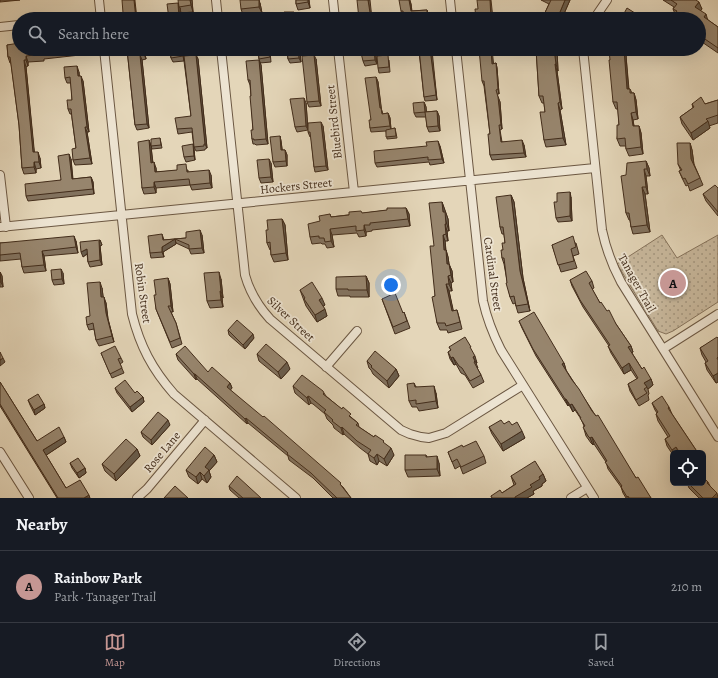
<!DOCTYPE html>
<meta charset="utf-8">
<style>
:root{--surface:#171b24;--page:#20242c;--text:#f1f3f6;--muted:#9ea1a6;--line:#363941;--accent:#c59692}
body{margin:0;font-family:Alegreya,serif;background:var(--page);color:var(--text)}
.controls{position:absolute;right:12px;bottom:12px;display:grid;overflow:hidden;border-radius:6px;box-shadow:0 4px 16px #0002}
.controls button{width:36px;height:36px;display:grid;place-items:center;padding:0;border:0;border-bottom:1px solid var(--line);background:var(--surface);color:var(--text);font:20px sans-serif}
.you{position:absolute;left:391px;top:285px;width:14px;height:14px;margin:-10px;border:3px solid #fff;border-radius:50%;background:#1a73e8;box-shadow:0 0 0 6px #1a73e833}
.badge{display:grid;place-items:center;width:26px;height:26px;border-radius:50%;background:var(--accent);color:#111;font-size:13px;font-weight:700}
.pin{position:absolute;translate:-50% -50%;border:2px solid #fff;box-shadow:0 1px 4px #0006}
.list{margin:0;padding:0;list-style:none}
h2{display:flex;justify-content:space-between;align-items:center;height:52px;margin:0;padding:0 16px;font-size:17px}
h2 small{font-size:13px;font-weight:400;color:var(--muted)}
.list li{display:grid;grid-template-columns:26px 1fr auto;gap:12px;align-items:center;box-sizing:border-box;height:72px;padding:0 16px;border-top:1px solid var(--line)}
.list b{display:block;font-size:15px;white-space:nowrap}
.list p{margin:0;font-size:13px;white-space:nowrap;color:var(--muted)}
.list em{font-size:13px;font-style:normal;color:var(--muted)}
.icon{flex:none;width:22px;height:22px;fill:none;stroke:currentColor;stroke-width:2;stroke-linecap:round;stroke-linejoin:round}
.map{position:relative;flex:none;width:718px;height:498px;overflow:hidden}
.search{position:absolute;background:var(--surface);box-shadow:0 4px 16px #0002;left:12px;right:12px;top:12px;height:44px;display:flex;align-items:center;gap:10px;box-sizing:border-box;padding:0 14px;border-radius:22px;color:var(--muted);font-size:15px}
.sheet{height:124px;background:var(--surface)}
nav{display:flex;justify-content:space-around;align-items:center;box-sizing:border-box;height:56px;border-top:1px solid var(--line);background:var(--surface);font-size:11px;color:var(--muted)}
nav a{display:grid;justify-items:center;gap:2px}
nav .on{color:var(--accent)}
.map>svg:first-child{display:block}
.grass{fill:url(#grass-dots);stroke:#86735c}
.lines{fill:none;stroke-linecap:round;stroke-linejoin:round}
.minor-casing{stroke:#6b5742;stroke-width:10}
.minor{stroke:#ede4d2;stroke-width:8}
.wall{fill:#82725e;stroke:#432d1b}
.shaded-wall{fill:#6a5d4c;stroke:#432d1b}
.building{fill:#97856d;stroke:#432d1b}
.labels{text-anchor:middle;stroke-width:3.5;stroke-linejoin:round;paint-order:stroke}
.street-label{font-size:12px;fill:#432d1b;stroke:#ede4d2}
</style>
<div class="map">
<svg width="718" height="498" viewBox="0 0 718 498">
<defs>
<pattern id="grass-dots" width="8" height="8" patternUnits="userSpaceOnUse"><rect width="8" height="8" fill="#c9b99e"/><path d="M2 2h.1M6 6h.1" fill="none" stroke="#a59780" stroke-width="1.8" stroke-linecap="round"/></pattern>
</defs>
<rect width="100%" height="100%" fill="#e4d6b9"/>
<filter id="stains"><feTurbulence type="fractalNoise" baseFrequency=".005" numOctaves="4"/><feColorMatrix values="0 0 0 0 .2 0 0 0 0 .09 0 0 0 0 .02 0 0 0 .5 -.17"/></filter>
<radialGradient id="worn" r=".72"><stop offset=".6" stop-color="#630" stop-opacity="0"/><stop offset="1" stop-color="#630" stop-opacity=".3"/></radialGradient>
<path class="grass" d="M662 235 677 258 718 235V302L673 331 666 334 658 331 617 264Z"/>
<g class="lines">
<defs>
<path id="minor" d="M99 0 101 19
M216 0 218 19
M333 0 335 19
M450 0 452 19
M76 19 100 17
M594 19 607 0
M0 27 19 25
M104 49 132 314C140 346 152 369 174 394L296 498
M221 49 245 275C250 293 258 306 270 319L401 430 410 434 421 437 429 438 446 433 523 385
M338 49 354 192
M456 49 483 301C487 319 493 334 501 350L594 498
M583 49 602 230C606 249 612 265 621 282L718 437
M0 175 6 227
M0 227 595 168
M663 349 718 314
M326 367 357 331
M0 452 29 498
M137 498 147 489 205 420
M571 498 587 488"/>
</defs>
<use href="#minor" class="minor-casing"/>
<use href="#minor" class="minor"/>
</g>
<path class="wall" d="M0 0H20L0 2Z
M192 0 193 12 181 13 180 8 181 19H169L178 3 179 6Z
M296 0H309L310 8 298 10 296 4Z
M410 0 411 4 412 11 427 10 428 15 429 19H404V16H402L401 11Z
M541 0H570L563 16 564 19H542L549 4Z
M663 0H696L702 9 700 10 708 20 718 27V53L699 40V19H674L673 17 675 14 673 9 674 7Z
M260 3 262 13 243 15 241 9Z
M7 45 80 49V55L44 59V61L28 62V66L26 67 34 152 40 158 41 168 36 169V173L24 174 22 168 19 125 11 63H10L8 57Z
M127 49H144L146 59 142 60 149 128 137 130 135 125Z
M170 49H183L184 56 196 55 198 59 207 148 205 149V150L196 151 194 147 192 132 178 134 177 129 191 116 184 61 173 62 171 58Z
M258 49H269L270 52 271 62 260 63 259 59Z
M287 49H299L300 51 301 62 290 63 288 59Z
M375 49 377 64 365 66 363 61Z
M409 49H431L437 100 425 101 424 97 419 51H410Z
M536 49H556L557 50 558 71H557L562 109 560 110 566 145 546 147 544 140 545 112 544 103H542L539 96Z
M626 56 629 89H630L632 93H634L636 100 638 119 633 120 634 126H639L641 133 643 154 629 156 626 149V146H620L617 139 619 125 618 109H616L613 102Z
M316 59 321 106 309 107 307 102Z
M259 60 261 65 268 144 256 145 255 144H253L252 139 253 130 251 96 250 85 248 80Z
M389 60 390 72 379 73 378 68Z
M496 63 497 68 499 94H497L500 102 502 129 500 130 502 142 524 145 526 157 492 160 490 155V134L484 86 482 81 493 64Z
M79 72V76L83 81 89 132H87L92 164 75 165 73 160 76 148 72 118V114H70L68 109 72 100 71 83H67L65 78Z
M376 77 378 82 381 108 383 114 388 113 390 118 391 129 395 128 397 138 387 139 386 131 371 132 370 128Z
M718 100V123L709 126 710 128 693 140 682 124 680 117 693 108 692 104H705Z
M424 102 426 107V112L437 111 439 116 440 131 429 132 427 127 426 117H416L414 113Z
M306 103 308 130 297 132 295 127Z
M323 126 328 170 315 172 314 167 311 136 310 137 308 132Z
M280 136 281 141 282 150H285L287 155V166L275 167 273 162Z
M160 138 162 148 152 149 151 146Z
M149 140 151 146 153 163 156 168V172L188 170V172L211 175 212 188 192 190 190 185 156 188V193L144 194 142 188Z
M690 143 692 150 694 164 703 185 690 191 688 185 686 186 682 178 679 171H681L678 164Z
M193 144 194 149 195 160 186 162 184 157Z
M440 146 444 163 430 165 429 162 377 167 375 163Z
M71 159 73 179 91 177 93 182 94 194 28 201 26 196 61 180Z
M646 161 649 168 650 176H646L648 194H645L650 232 633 234 631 227 630 220H629L626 213V175Z
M271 163 273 182 261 183 259 178Z
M718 188V216L706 201 703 194Z
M511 195 514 202 523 278 530 311 518 313 515 303 513 304 510 297 504 264 502 258 503 250 505 243 504 234H502L500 227Z
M571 197 572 221 558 222 556 218Z
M442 202 448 219 449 231H447L448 241H445L446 250 448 257 449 264 452 271 453 282 451 283 452 291H449L453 311 457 310 459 317 462 329 448 333 447 330H440L437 323 435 296Z
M406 208 409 214 410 226 372 230V231L366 232V236L359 237 357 233 332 235 334 247 327 248 325 244H322L321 243 312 244 310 237 320 221 330 214 331 217Z
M282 219 285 225 288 260 274 262 271 255V250H270L267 243 268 230Z
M162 234 164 240 175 239 176 244 163 252 164 257 151 258 150 253Z
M202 235 204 253 191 254 189 249 176 243 175 239 186 238Z
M100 240 102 245 100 246 102 265 90 267 88 262 87 254 83 257Z
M76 241 78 253 44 256 46 271 24 273 22 267 21 259 0 261V243Z
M576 243 579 254 573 256 577 268 561 272 552 245Z
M0 272 2 276 3 287H0Z
M63 273 64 284 54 285 52 280Z
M366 276 369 283V297H350V296H338L336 289Z
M168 278 170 284 173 312H171L176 323 182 344 172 348 156 309V295Z
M221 279 223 298H222L223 307 210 308 207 301Z
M570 280 592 281 594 288 592 289 600 303 616 324 631 346 633 352 632 353 642 369 651 379 653 385 648 389 649 394 648 395 649 400 639 406 630 391 628 384 637 379 631 370 624 374 611 353 608 346H609L583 307 572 286Z
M102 288 103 297 106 303 108 319 114 342 99 346 96 340 94 329 89 330 87 325Z
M300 290 325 305 323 306 327 316 317 322 306 306Z
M382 299 403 313 404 312 410 328 395 334Z
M519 321 564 363 566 370 636 478 651 498H626L623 493 621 487 608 469 606 462 594 444 593 445 591 443 586 436 584 429V426L581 419 575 410 573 412 569 405 568 406 536 356 522 328Z
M228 330 254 338 245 349 229 335Z
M718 338V382L716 383 707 370 705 363 706 362 702 355 700 348Z
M449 347 473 354 477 363H476L478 368H477L481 375 484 382 473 388 465 375 461 373 456 364 454 365 450 359 448 352 451 350Z
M101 353 121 358 123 362 120 364 124 373 112 378Z
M176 354 208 372 230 383 232 388 230 390 343 487 351 498H333L313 478 289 460 288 456 248 423 247 424 197 379 196 380 178 360Z
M257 354 290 369 281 379 259 361Z
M367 361 396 369 399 376 389 388 373 374 371 370 369 368Z
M0 382 37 441 64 437 66 442 46 455 66 488 90 498H57L0 406Z
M414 383 416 387 436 393 438 408 419 411 417 407H412L409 401Z
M293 386 324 393 326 396 358 423 359 427 384 444 394 455 387 466 379 461 377 465 370 461 368 454 360 448 344 434 343 435 334 428 333 425 327 419 325 414 313 404 311 403 309 405 295 393Z
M115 388 135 393 143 397 144 402 132 412 117 393Z
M28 400 44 404 45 408 35 415 30 405Z
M652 403 669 407 672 414 698 453H673V455L667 446 665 439 668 437 658 421 656 414 657 413 655 410Z
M504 424 512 425 525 438 503 451 492 434 489 427Z
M170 425 152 445 143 437 141 432Z
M463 447 484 456 486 463 463 474 460 466 455 469 448 452Z
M137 449 140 456 116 481 105 471 102 464Z
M214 455 217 462 209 471 211 477 207 483 202 479 198 484 189 477 186 470Z
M426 455 427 457 439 463 440 476 408 477 405 470Z
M70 463 85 468 86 473 79 478 72 468Z
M543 474 546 481 542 484V486L533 491 534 494 527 498H492L491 496 502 493 514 485 511 476Z
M708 482 710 486 718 498H699L689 488 687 483H703Z
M229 486 261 498H239L230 490Z"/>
<path class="shaded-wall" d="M134 0H135V1L137 19H136Z
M190 0H192L193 12 191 5Z
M259 0 260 3 262 13 259 7Z
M308 0H309L310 8 308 2Z
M368 0H370L372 19H371Z
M409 0 411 4 412 15 411 11Z
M490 0H491L493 19H491Z
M565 0H570L563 16 564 19H559L560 12Z
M699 2 702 9 698 14 695 7Z
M178 3 180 8 181 19H180Z
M427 10 428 15 429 19H428L427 17Z
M706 14 708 21 704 17Z
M143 49H144L146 59 144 54Z
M182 49H183L184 61 183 56Z
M298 49H299L300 51 301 62 299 58Z
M374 49H375L377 64 375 60Z
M430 49H431L432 50 437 100 436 95Z
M491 49H492L494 68 492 64Z
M554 49H556L557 50 558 71 556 64Z
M624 49 626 56 629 96 627 89Z
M140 55 142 60 149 128 147 124Z
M196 55 198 59 207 148 205 144Z
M314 55 316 59 321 106 319 101Z
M26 56 28 62V66L26 60Z
M24 60 26 67 35 158 33 152Z
M259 60 261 65 268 144 266 139Z
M496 63 497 68 499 94 498 89Z
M555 64 557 71 562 109 560 102Z
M77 66 79 72 80 82 78 76Z
M81 76 83 81 89 132 87 127Z
M376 77 378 82 382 113 380 108Z
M634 93 636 100 638 119 636 112Z
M498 97 500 102 502 129 501 125Z
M304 98 306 103 308 130 306 126Z
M424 102 426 107 427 116 425 112Z
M558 103 560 110 566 145 563 138Z
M437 111 439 116 440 131 438 126Z
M388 113 390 118 391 130 390 126Z
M631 113 633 120 635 133 633 126Z
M708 121 710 128 693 140 691 133Z
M321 122 323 126 328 170 326 166Z
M639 126 641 133 643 154 641 147Z
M85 127 87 132 92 164 90 158Z
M280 136 281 141 283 155 281 150Z
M149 140 151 146 153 168 151 163Z
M522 140 524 145 526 157 524 153Z
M438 141 440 146 444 163 442 159Z
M690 143 692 150 694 166 691 159Z
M193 144 194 149 195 160 194 156Z
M285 150 287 155V166L286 161Z
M38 152 40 158 41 168 39 162Z
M69 154 71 159 73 184 72 179Z
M269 159 271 163 273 182 271 177Z
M646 161 649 168 650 176 647 169Z
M34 162 36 169V173L34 167Z
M154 162 156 168 157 177 155 172Z
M644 169 646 176 648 194 646 187Z
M209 170 211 175 212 188 210 183Z
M91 177 93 182 94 194 93 189Z
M154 182 156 188V193L154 187Z
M642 187 645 194 650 232 647 225Z
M570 192 571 197 572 221 570 216Z
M511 195 514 202 523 278 530 311 528 304 520 271Z
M442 202 448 219 449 231 443 212Z
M406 208 409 214 410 226 408 219Z
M282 219 285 225 288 260 286 253Z
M445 224 447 231 448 241 446 234Z
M364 225 366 232V236L364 230Z
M330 229 332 235 334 247 331 241Z
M200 230 202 235 204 253 202 248Z
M443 235 445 241 446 257 444 250Z
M74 236 76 241 78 253 76 247Z
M175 239 176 244 163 252 164 257 162 252V247Z
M100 240 102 245 100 246 102 265 100 260 99 241Z
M87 249 88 253 83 257 81 252Z
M446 250 448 257 450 271 447 264Z
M42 251 44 256 46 271 44 265Z
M449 264 452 271 453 282 451 275Z
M61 269 63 273 64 284 62 279Z
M0 272 2 276 3 287 1 282Z
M219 272 221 279 223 298 221 291Z
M366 276 369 283V297L367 290Z
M448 276 451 283 452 291 449 284Z
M168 278 170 284 173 312 171 306Z
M100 282 102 288 104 303 101 297Z
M446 284 449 291 455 318 452 311Z
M220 291 222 298 223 307 221 300Z
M104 297 106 303 108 319 114 342 112 336 106 313Z
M322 298 325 305 322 307 319 300Z
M325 309 327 316 317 322 315 315Z
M253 334 254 338 245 349 243 345Z
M631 346 633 352 630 354 628 347Z
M475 356 477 363H476L473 357Z
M453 357 456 364 454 365 451 358Z
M3 358 5 362 0 366V360Z
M287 362 290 369 281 379 278 372Z
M564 363 566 370 564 371 562 364Z
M629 363 631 370 624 374 622 368Z
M396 369 399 376 389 388 387 381Z
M718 373V382L716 383 713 376Z
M194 374H195L197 379 196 380Z
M651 379 653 385 648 389 644 383Z
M230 383 232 388 229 392 227 387Z
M434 386 436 393 438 408 436 401Z
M308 396 311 403 309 405 307 398Z
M143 397 144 402 132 412 130 407Z
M565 399H566L569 405 568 406Z
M44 404 45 408 35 415 34 410Z
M572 404 575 410 573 412 570 405Z
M246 418 248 423 247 424 245 419Z
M168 420 170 425 152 445 151 440Z
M342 427 344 434 343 435 341 428Z
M522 431 525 438 503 451 501 444Z
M64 437 66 442 45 456 43 450Z
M592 437 594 444 593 445 590 438Z
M676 447 679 453H673L672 450Z
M391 448 394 455 387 466 384 459Z
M137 449 140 456 116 481 114 474Z
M377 454 379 461 377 465 374 458Z
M214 455 217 462 209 471 211 477 207 483 204 476 205 467Z
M437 456 439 463 440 476 437 469Z
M85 468 86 473 79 478 77 473Z
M200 472 202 479 198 484 196 477Z
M543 474 546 481 542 484V486L533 491 534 494 527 498H515V497L539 477Z
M717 493 718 498H712Z
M89 495 90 498H84Z"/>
<path class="building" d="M122 0H134L136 19H125L123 13Z
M178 0H190L191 5 179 7Z
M240 0H259V7L241 9Z
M296 0H308V2L296 4Z
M357 0H368L371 19H359Z
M399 0H409L411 11 427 10V17L426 18V19H404L403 11H401Z
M477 0H490L491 19H476L475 9H478Z
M551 0H565L560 12 562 13 559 19H542Z
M671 0H696L699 2 695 7 706 14 704 17 718 27V48L699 35V19H676L673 17 677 11 673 9 677 4Z
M178 3 179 18 169 19 167 4Z
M627 8 638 15 637 17 639 19H621Z
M284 12H294V19H284Z
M265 14V19H255V15Z
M19 43V49H76L42 52V54L26 56V60H24L33 152H38L39 162H34V167L22 168 19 125 10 57H8L7 45Z
M127 49H143L144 54 140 55 147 124 135 125Z
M170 49H182L183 56 171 58Z
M258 49H269L270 57 259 59Z
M287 49H298L299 58 288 59Z
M360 49H374L375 60 363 61Z
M419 49H430L436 95 424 97Z
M479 49H491L492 64 496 63 498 89 496 90 498 97 501 125H499L501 142 522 140 524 153 490 155 488 134H490L484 81H482Z
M536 49H554L556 64H555L560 102 558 103 563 138 544 140 540 112H545L543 96H539Z
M624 49 627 89H630V93H634L636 112 631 113 633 126H639L641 147 626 149 625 138 617 139V125H619L617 102H613L609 60H610L609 50Z
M196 55 205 144H204V146L194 147 192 128 177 129 175 118 191 116 184 56Z
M314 55 319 101 307 102 302 56Z
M388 55 389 67 378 68 377 56Z
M259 60 266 139 254 140V139H252L251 130H253L250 96H251L250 80H248L246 61Z
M77 66 78 76H81L87 127H85L90 158 73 160 72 149 76 148 72 118 71 109H68L67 100H72L70 77 65 78 64 67Z
M376 77 380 108H381L382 114 388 113 390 126 370 128 369 120H371L365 78Z
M701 97 705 104 718 100V115L706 119 708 121 691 133 680 117 694 107 692 104Z
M304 98 306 126 295 127 290 99Z
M424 102 425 112 414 113 413 103Z
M437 111 438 126 427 127 425 112Z
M321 122 326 166 314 167 310 132H308V123Z
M395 128 396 136 386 137V130Z
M280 136 281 150H285L286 161 273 162 270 137Z
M160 138 161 145 151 146V139Z
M149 140 151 163 154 162 155 172 177 170V165L186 164 187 172 209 170 210 183 190 185 189 179 154 182V187L142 188 138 142Z
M438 141 442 159 428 160V157L375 163 374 151 427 146 426 142Z
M677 143H690L691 159 700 178 688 184 685 178 683 179 679 171 682 170 678 164Z
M193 144 194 156 184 157 182 146Z
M69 154 72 179 91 177 93 189 26 196 25 184 61 180 58 156Z
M269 159 271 177 259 178 257 160Z
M646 161 647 169H644L646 187H642L647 225 631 227 629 213H626L621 176 626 175 627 163Z
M715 185 718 188V212L703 194Z
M570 192V216L556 218 554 202H557V193Z
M511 195 520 271 528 304 516 306 514 296 510 297 506 283H507L504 258H502L501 250H503L502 243H505L503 227H500L496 197Z
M442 202 443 212H445L446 224H445L446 234 443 235 444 250H446L447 264H449L451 275 448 276 449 284H446L452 311 457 310 460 322 446 326 445 323H437L432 297 435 296 430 246H434L429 203Z
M387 208H406L408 219 370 223V225H364V230L356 231V226L330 229 331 241 325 242 324 238H319V236L310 237 308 224 320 221 319 216 330 214 331 217 349 215V212L361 211 362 213 387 210Z
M282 219 286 253 271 255 270 242 267 243 266 230H268L267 220Z
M200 230 202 248 189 249V245L175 239 186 238V232Z
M162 234 163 240 175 239 162 247V252L150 253 148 236Z
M74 236 76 247 42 251 44 265 22 267 20 253 0 255V243Z
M573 236 576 247 571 249 574 261 558 265 552 245Z
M100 240 99 241 100 260 88 262 87 249 81 252 80 242Z
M61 269 62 279 52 280 51 270Z
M586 271 592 281 589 283 600 303 601 302 607 311 609 310 616 324 631 346 628 347 642 369 644 367 651 379 644 383 647 387 644 389 647 393 636 400 628 384 638 378 629 363 622 368 608 346 610 345 580 300 570 280Z
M0 272 1 282H0Z
M219 272 221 291H220L221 300 207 301 204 273Z
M366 276 367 290H348V289H336V277Z
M168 278 171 306H168L176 323 180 338 170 342 156 309 154 295H156L154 280Z
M100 282 101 297H104L106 313 112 336 96 340 93 323 87 325 86 317 90 316 87 283Z
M312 282 322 298 319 300 325 309 315 315 304 299 305 298 300 290Z
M395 293 403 313 404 312 407 321 393 327 382 299Z
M534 312 564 363 562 364 572 380 579 389 592 411 596 416 598 415 636 478 638 477 651 498H629L628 496 627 497 621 487 622 486 605 462 607 461 592 437 590 438 588 436 584 429 583 427 585 426 580 418H581L572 404 570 405 566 399H565L533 349 519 321Z
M237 320 253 334 243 345 228 330Z
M465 337 471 347H470L475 356 473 357 475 361 474 362 481 375 470 381 462 368 459 366 453 357 451 358 448 352 451 350 449 347Z
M717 337 718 338V357L717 358 718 360V373L713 376 705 363 708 361 700 348Z
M266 344 287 362 278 372 257 354Z
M115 346 121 358 118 359 122 368 110 374 101 353Z
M185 346 208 372 212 367 230 383 227 387 263 417 264 416 341 483 340 484 351 498H337L311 473 287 454 288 453 246 418 245 419 195 374H194L176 354Z
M375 351 396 369 387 381 371 367 372 366 367 361Z
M0 352 3 358 0 360Z
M302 375 323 391 324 393 323 394 342 409 343 407 351 414 349 416 358 423 356 425 374 437 375 435 384 441 383 442 391 448 384 459 377 454 374 458 368 454 371 450 357 441 342 427 341 428 332 421 333 420 324 412 326 410 310 397 308 396 307 398 293 386Z
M125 380 135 393 137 391 143 397 130 407 115 388Z
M0 382 37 441 59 427 64 437 43 450 66 488 80 480 89 495 84 498H58L0 404Z
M414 383 415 387 434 386 436 401 416 404V400L409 401 407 384Z
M38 394 44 404 34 410 28 400Z
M662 396 669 407 668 408 698 453H680L676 447 672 450 665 439 670 436 656 414 658 412 652 403Z
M158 412 168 420 151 440 141 432Z
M501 420 504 424 509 421 512 425 517 422 522 431 501 444 489 427Z
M126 439 137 449 114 474 102 464Z
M476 441 484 456 461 467 457 459 452 462 448 452 462 445 463 447Z
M205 447 214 455 205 467 209 470 204 476 200 472 196 477 186 470Z
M405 455H426V457L437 456V469L405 470Z
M78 458 85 468 77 473 70 463Z
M535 461 543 474 539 477 540 479 530 485 532 487 515 497V498H492L491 496 500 490 502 493 516 484 511 476Z
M237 476 261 498H243L229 486Z
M703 477 708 482 707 483 717 493 712 498H703L688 483H703Z
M175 486 188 498H164Z"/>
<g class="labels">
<g class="street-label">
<text transform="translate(334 122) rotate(-96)" y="4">Bluebird Street</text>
<text transform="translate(296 186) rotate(-6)" y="4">Hockers Street</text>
<text transform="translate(493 274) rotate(82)" y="4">Cardinal Street</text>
<text transform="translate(637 283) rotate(61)" y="4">Tanager Trail</text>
<text transform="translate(143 293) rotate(82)" y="4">Robin Street</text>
<text transform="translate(291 319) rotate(43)" y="4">Silver Street</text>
<text transform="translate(162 452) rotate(-50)" y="4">Rose Lane</text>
</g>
</g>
<rect width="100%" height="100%" filter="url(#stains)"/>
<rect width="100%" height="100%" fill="url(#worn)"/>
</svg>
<div class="controls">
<button><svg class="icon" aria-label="locate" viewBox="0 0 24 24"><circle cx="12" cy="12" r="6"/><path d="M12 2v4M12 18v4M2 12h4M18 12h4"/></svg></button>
</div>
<div class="you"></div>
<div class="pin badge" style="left:673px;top:283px">A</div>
<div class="search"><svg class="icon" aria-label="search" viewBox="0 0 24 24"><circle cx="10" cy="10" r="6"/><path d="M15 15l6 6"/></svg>Search here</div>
</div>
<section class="sheet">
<h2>Nearby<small></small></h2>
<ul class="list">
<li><span class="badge">A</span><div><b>Rainbow Park</b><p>Park · Tanager Trail</p></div><em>210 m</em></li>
</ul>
</section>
<nav>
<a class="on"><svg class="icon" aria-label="map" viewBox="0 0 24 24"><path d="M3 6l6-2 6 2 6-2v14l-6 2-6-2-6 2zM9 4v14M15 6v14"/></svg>Map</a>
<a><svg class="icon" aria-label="directions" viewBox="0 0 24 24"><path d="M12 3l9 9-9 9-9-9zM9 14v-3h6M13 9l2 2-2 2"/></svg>Directions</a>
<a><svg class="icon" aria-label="saved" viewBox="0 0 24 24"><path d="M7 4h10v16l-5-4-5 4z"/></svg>Saved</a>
</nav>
